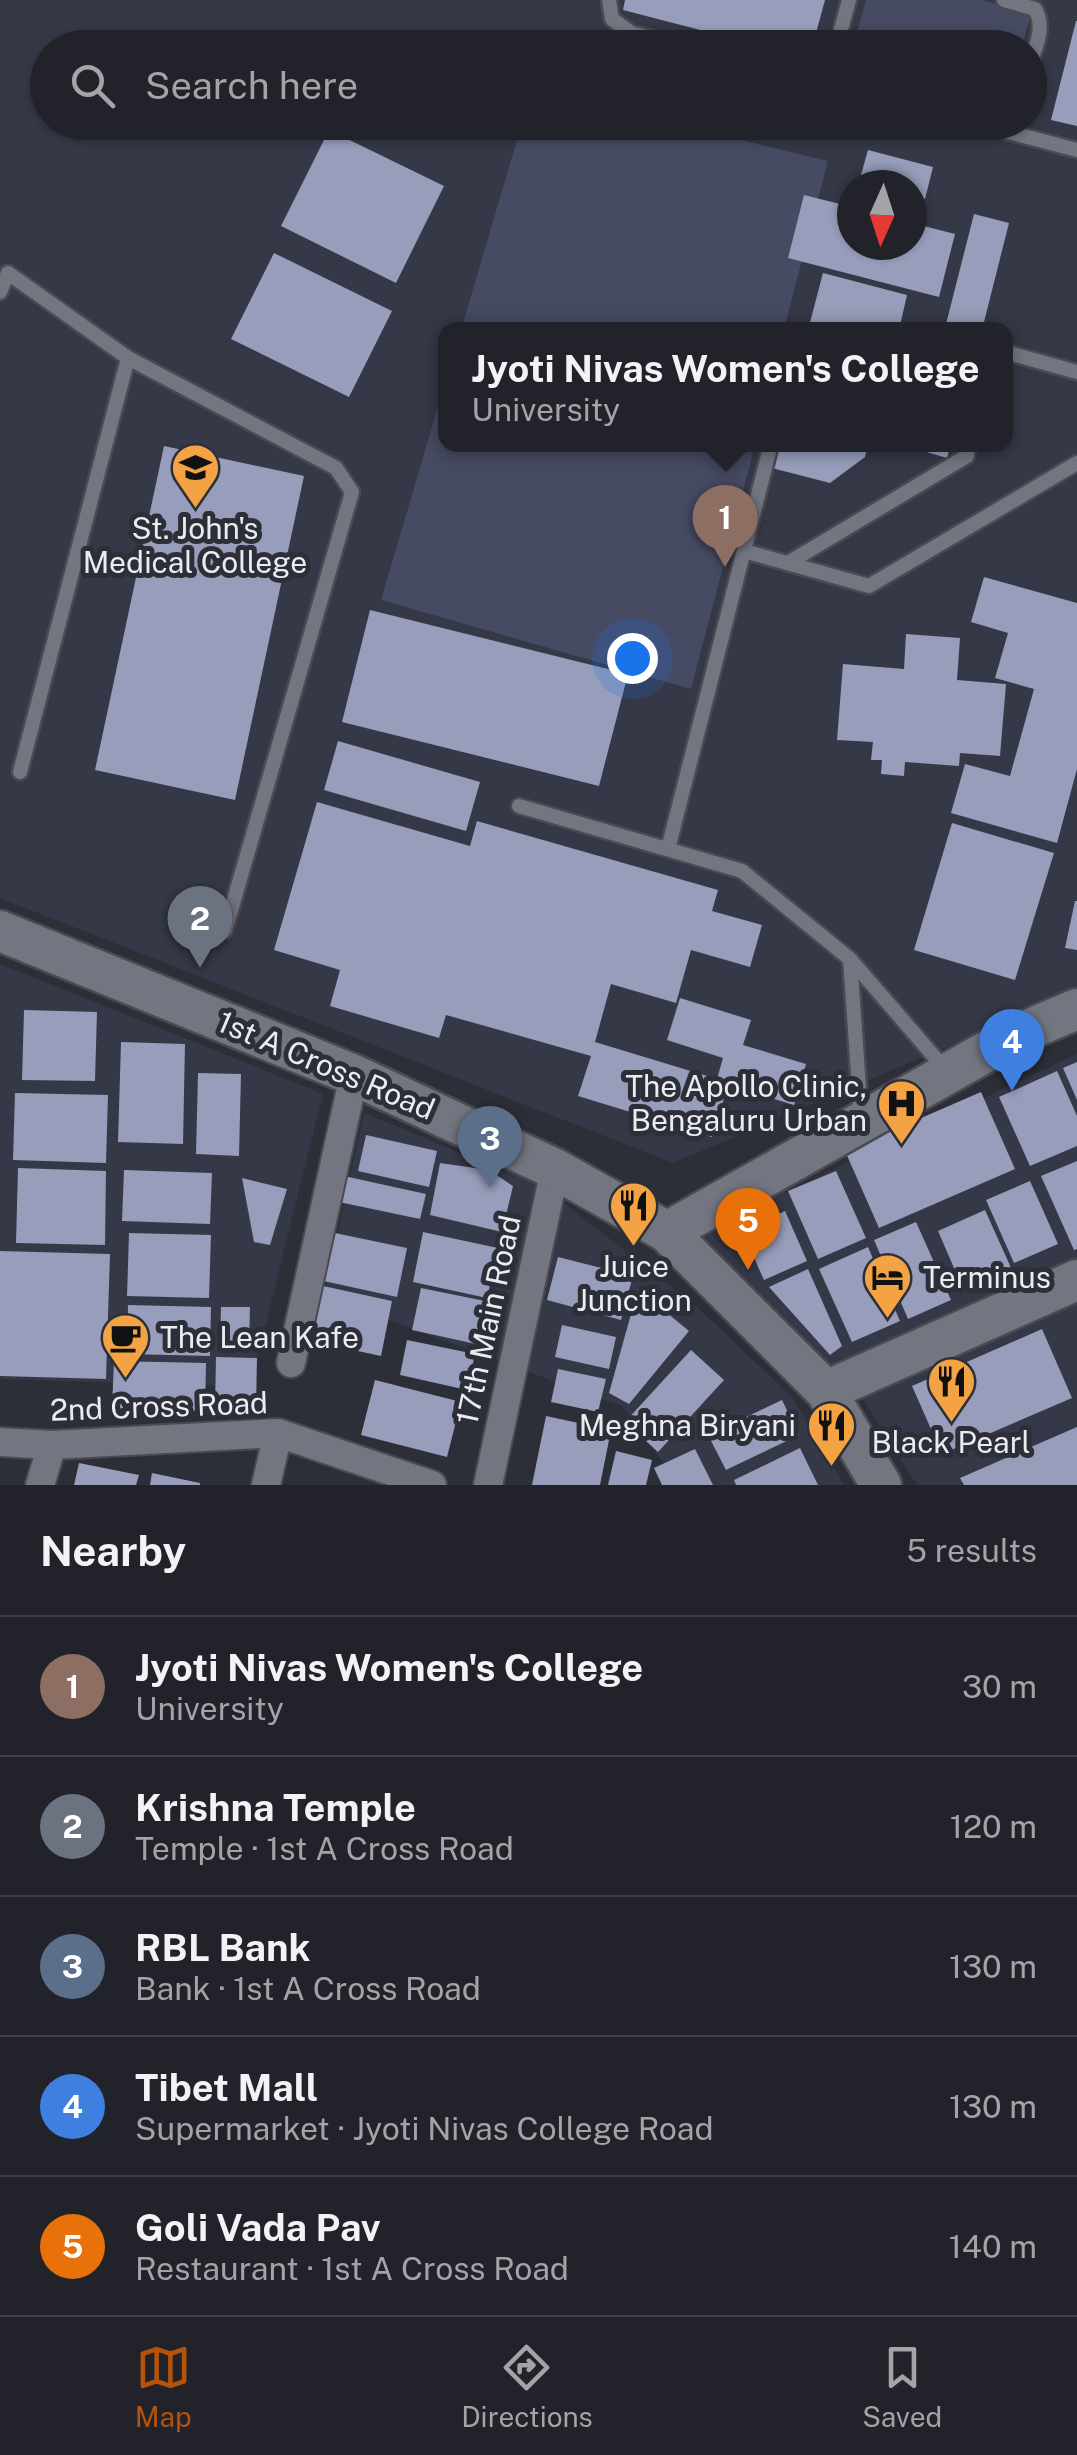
<!DOCTYPE html>
<meta charset="utf-8">
<style>
:root{--surface:#22232a;--page:#2e2f36;--text:#f1f3f6;--muted:#a2a4a8;--line:#3f4047;--accent:#b45309}
body{margin:0;font-family:"Public Sans",sans-serif;background:var(--page);color:var(--text)}
.compass{position:absolute;left:837px;top:170px;width:90px;height:90px;border-radius:50%;background:var(--surface);box-shadow:0 2px 8px #0004;rotate:183deg}
.you{position:absolute;left:632px;top:658px;width:35px;height:35px;margin:-25px;border:8px solid #fff;border-radius:50%;background:#1a73e8;box-shadow:0 0 0 15px #1a73e833}
.badge{display:grid;place-items:center;width:65px;height:65px;border-radius:50%;background:var(--accent);color:#fff;font-size:32px;font-weight:700}
.pin{position:absolute;translate:-50% -82px;filter:drop-shadow(0 2px 5px #0008)}
.pin::after{content:'';position:absolute;top:52px;width:35px;height:30px;background:inherit;clip-path:polygon(0 0,100% 0,50% 100%)}
.popup{position:absolute;left:438px;top:322px;width:575px;height:130px;box-sizing:border-box;display:grid;place-content:center;border-radius:20px;background:var(--surface);filter:drop-shadow(0 2px 8px #0005);font-size:32px;white-space:nowrap;color:var(--muted)}
.popup b{font-size:38px;color:var(--text)}
.popup::after{content:'';position:absolute;left:50%;top:100%;margin-left:-20px;border:20px solid transparent;border-top-color:var(--surface)}
.list{margin:0;padding:0;list-style:none}
h2{display:flex;justify-content:space-between;align-items:center;height:130px;margin:0;padding:0 40px;font-size:42px}
h2 small{font-size:32px;font-weight:400;color:var(--muted)}
.list li{display:grid;grid-template-columns:65px 1fr auto;gap:30px;align-items:center;box-sizing:border-box;height:140px;padding:0 40px;border-top:2px solid var(--line)}
.list b{display:block;font-size:38px;white-space:nowrap}
.list p{margin:0;font-size:32px;white-space:nowrap;color:var(--muted)}
.list em{font-size:32px;font-style:normal;color:var(--muted)}
.icon{flex:none;width:55px;height:55px;fill:none;stroke:currentColor;stroke-width:2;stroke-linecap:round;stroke-linejoin:round}
.map{position:relative;flex:none;width:1077px;height:1485px;overflow:hidden}
.search{position:absolute;background:var(--surface);box-shadow:0 2px 8px #0004;left:30px;right:30px;top:30px;height:110px;display:flex;align-items:center;gap:25px;box-sizing:border-box;padding:0 35px;border-radius:55px;color:var(--muted);font-size:38px}
.sheet{height:830px;background:var(--surface)}
nav{display:flex;justify-content:space-around;align-items:center;box-sizing:border-box;height:140px;border-top:2px solid var(--line);background:var(--surface);font-size:28px;color:var(--muted)}
nav a{display:grid;justify-items:center;gap:5px}
nav .on{color:var(--accent)}
.map>svg:first-child{display:block}
.built{fill:#353846;fill-rule:evenodd}
.green{fill:#464a62}
.building{fill:#979dba}
.lines{fill:none;stroke-linecap:round;stroke-linejoin:round}
.lane-casing{stroke:#494a52;stroke-width:19}
.street-casing{stroke:#494a52;stroke-width:32}
.secondary-casing{stroke:#494a52;stroke-width:45}
.lane{stroke:#737580;stroke-width:14}
.street{stroke:#737580;stroke-width:28}
.secondary{stroke:#737580;stroke-width:40}
.labels{text-anchor:middle;stroke-width:10;stroke-linejoin:round;paint-order:stroke}
.poi-label{font-size:30px;fill:#ebecf2;stroke:#2d2f38}
.street-label{font-size:30px;fill:#ebecf2;stroke:#2d2f38}
</style>
<div class="map">
<svg width="1077" height="1485" viewBox="0 0 1077 1485">
<rect width="100%" height="100%" fill="#2d2f38"/>
<path class="built" d="M0 0H1077V992L673 1163 0 898ZM48 48H1030V122H48ZM852 185H912V245H852ZM445 330H1005V444H445Z
M0 964 323 1094 250 1387 0 1379Z
M1077 1054V1262L835 1369 700 1233Z
M364 1113 542 1186 697 1307 792 1397 844 1485H680L623 1407 324 1296Z
M1077 1293V1485H917L857 1389Z"/>
<path class="green" d="M866 0H983L1031 13 1022 47 853 48Z
M522 123H672L828 161 784 329 461 330Z
M445 383V444L755 445 691 689 381 600Z"/>
<path class="building" d="M625 0H825L812 48H770L623 10Z
M1076 21H1077V126L1051 120Z
M329 130 444 186 396 283 281 226Z
M868 150 933 167 925 199 912 196V185L859 182Z
M804 195 852 207V245H912V223L955 234 939 297 788 258Z
M974 214 1009 223 982 330 946 324Z
M274 253 392 311 349 397 231 339Z
M823 273 907 295 899 330H808Z
M774 444H868L865 457 830 483 768 467Z
M899 444H951L947 458Z
M164 446 304 476 235 800 95 770Z
M984 577 1077 603V769L1057 843 951 813 965 764 1010 776 1034 689 995 678 1008 633 971 622Z
M370 610 628 674 599 786 342 722Z
M906 634 960 638 957 680 1006 684 1000 756 960 753 959 766 905 762 904 776 881 774 882 760H871L873 742 837 740 843 664 904 669Z
M338 741 480 782 466 831 324 790Z
M317 802 470 846 477 821 718 890 712 911 762 925 750 967 691 950 676 1003 611 984 595 1042 717 1079 723 1058 667 1040 680 998 751 1020 743 1045 806 1064 794 1105 728 1085 712 1137 578 1096 591 1056 446 1015 439 1038 330 1006 340 970 274 950Z
M952 823 1054 853 1015 980 914 950Z
M1075 901H1077V950L1065 948Z
M24 1010 97 1012 95 1081 22 1080Z
M121 1042 185 1044 183 1144 118 1142Z
M1077 1062V1100L1063 1068Z
M1057 1071 1077 1116V1146L1030 1166 999 1097Z
M198 1073 241 1074 239 1156 196 1154Z
M981 1092 1015 1169 879 1228 845 1151Z
M15 1093 108 1095 106 1163 13 1160Z
M366 1135 437 1151 429 1187 358 1171Z
M1077 1161V1249L1074 1250 1041 1176Z
M440 1163 489 1170 513 1186 502 1232 430 1215Z
M18 1168 106 1171 105 1245 16 1243Z
M124 1170 212 1173 210 1224 122 1221Z
M836 1171 866 1238 818 1259 788 1191Z
M344 1176 426 1194 420 1219 339 1202Z
M242 1178 287 1189 270 1245 254 1242Z
M1030 1181 1058 1244 1014 1263 986 1200Z
M985 1210 1012 1270 964 1291 938 1231Z
M785 1211 807 1261 764 1280 742 1231Z
M916 1222 951 1300 908 1319 874 1240Z
M330 1232 407 1248 397 1297 319 1280Z
M423 1232 498 1248 487 1298 413 1282Z
M129 1233 211 1235 209 1298 127 1296Z
M868 1247 900 1321 852 1342 819 1269Z
M0 1251 110 1254 106 1379 0 1376Z
M558 1257 633 1276 621 1320 547 1300Z
M808 1269 842 1346 830 1355 769 1287Z
M314 1284 392 1301 381 1356 302 1339Z
M421 1288 485 1301 476 1344 412 1330Z
M638 1289 689 1331 629 1404 609 1393Z
M128 1305 211 1307 210 1356 127 1354Z
M221 1307H250L249 1346 220 1345Z
M562 1325 616 1337 609 1369 555 1357Z
M1042 1329 1072 1398 942 1454 912 1386Z
M407 1340 475 1354 467 1390 400 1375Z
M691 1350 724 1380 658 1452 625 1422Z
M216 1357 257 1358 256 1408 215 1407Z
M114 1361 206 1363 205 1411 112 1408Z
M558 1369 606 1379 598 1412 551 1402Z
M375 1380 461 1402 447 1457 361 1435Z
M782 1400 799 1435 726 1470 708 1435Z
M546 1416 611 1430 600 1485H532Z
M1077 1427V1485H964L960 1478Z
M800 1448 818 1485H736L734 1480Z
M695 1449 713 1485H662L654 1468Z
M616 1451 652 1460 646 1485H608Z
M79 1463 139 1475 136 1485H74Z
M152 1473 200 1483V1485H150Z"/>
<g class="lines">
<defs>
<path id="lane" d="M609 0 612 19 631 33 690 48
M1004 0 1035 9C1046 27 1035 47 1030 66
M836 48 849 0
M970 122 1077 150
M0 292 8 273 128 358 336 468 352 492 225 931
M1005 352 1077 372
M744 551 869 586 1077 463
M788 563 967 456 968 444
M20 772 128 358
M519 806 742 871 850 959
M668 849 771 444
M861 1116 850 959 945 1069"/>
<path id="street" d="M291 1363 354 1075
M0 1442 52 1445 278 1433 432 1485
M40 1485 52 1445
M266 1485 278 1433
M488 1485 555 1169"/>
<path id="secondary" d="M0 931 354 1075 555 1169 667 1232 826 1391 881 1485
M667 1232 1016 1035 1077 1009
M826 1391 1077 1280"/>
</defs>
<use href="#lane" class="lane-casing"/>
<use href="#street" class="street-casing"/>
<use href="#secondary" class="secondary-casing"/>
<use href="#lane" class="lane"/>
<use href="#street" class="street"/>
<use href="#secondary" class="secondary"/>
</g>
<defs>
<symbol id="university-pin" viewBox="-11 -11 22 30"><path d="M0 17L-7.5 6A9.5 9.5 0 1 1 7.5 6Z" fill="#f4a344" stroke="#2d2f38"/><path d="M0-5L7-2L0 1L-7-2ZM-4 1L0 2.5L4 1V4Q0 6-4 4Z" fill="#111"/></symbol>
<symbol id="hospital-pin" viewBox="-11 -11 22 30"><path d="M0 17L-7.5 6A9.5 9.5 0 1 1 7.5 6Z" fill="#f4a344" stroke="#2d2f38"/><path d="M-5-5h3v3.5h4V-5h3V5h-3V1.5h-4V5h-3Z" fill="#111"/></symbol>
<symbol id="restaurant-pin" viewBox="-11 -11 22 30"><path d="M0 17L-7.5 6A9.5 9.5 0 1 1 7.5 6Z" fill="#f4a344" stroke="#2d2f38"/><path d="M-5-6h1v4h1v-4h1v4h1v-4h1v5L-1.5 .5V6h-2V.5L-5-1ZM5-6V6H3V1.5H1.5Q1.5-4 5-6Z" fill="#111"/></symbol>
<symbol id="hotel-pin" viewBox="-11 -11 22 30"><path d="M0 17L-7.5 6A9.5 9.5 0 1 1 7.5 6Z" fill="#f4a344" stroke="#2d2f38"/><path d="M-6-4.5h1.5V1H6V5H4.5V3h-9V5H-6ZM-4 0a1.8 1.8 0 1 1 3.6 0ZM.5 0V-2.5h3Q6-2.5 6 0Z" fill="#111"/></symbol>
<symbol id="cafe-pin" viewBox="-11 -11 22 30"><path d="M0 17L-7.5 6A9.5 9.5 0 1 1 7.5 6Z" fill="#f4a344" stroke="#2d2f38"/><path d="M-5.5-4.5H6V0H3Q3 3.5 0 3.5H-2.5Q-5.5 3.5-5.5 0ZM3-3.2v2h1.7v-2ZM-6 4.5H4V6H-6Z" fill="#111"/></symbol>
</defs>
<g fill-rule="evenodd">
<use href="#university-pin" x="168" y="440" width="55" height="75"/>
<use href="#hospital-pin" x="874" y="1076" width="55" height="75"/>
<use href="#restaurant-pin" x="606" y="1178" width="55" height="75"/>
<use href="#hotel-pin" x="860" y="1250" width="55" height="75"/>
<use href="#cafe-pin" x="98" y="1310" width="55" height="75"/>
<use href="#restaurant-pin" x="924" y="1354" width="55" height="75"/>
<use href="#restaurant-pin" x="804" y="1398" width="55" height="75"/>
</g>
<g class="labels">
<g class="poi-label">
<text x="195" y="539">St. John's<tspan x="195" dy="34">Medical College</tspan></text>
<text x="867" y="1097" text-anchor="end">The Apollo Clinic,<tspan x="867" dy="34">Bengaluru Urban</tspan></text>
<text x="634" y="1277">Juice<tspan x="634" dy="34">Junction</tspan></text>
<text x="923" y="1288" text-anchor="start">Terminus</text>
<text x="160" y="1348" text-anchor="start">The Lean Kafe</text>
<text x="796" y="1436" text-anchor="end">Meghna Biryani</text>
<text x="951" y="1453">Black Pearl</text>
</g>
<g class="street-label">
<text transform="translate(326 1066) rotate(23)" y="10">1st A Cross Road</text>
<text transform="translate(489 1320) rotate(-78)" y="10">17th Main Road</text>
<text transform="translate(159 1407) rotate(-2)" y="10">2nd Cross Road</text>
</g>
</g>
</svg>
<svg class="compass" viewBox="-18 -18 36 36"><path d="M0-13l5 13h-10z" fill="#e53935"/><path d="M0 13l5-13h-10z" fill="#a2a4a8"/></svg>
<div class="you"></div>
<div class="pin badge" style="left:725px;top:567px;background:#8d6e63">1</div>
<div class="popup"><b>Jyoti Nivas Women's College</b>University</div>
<div class="pin badge" style="left:200px;top:968px;background:#6b7280">2</div>
<div class="pin badge" style="left:490px;top:1188px;background:#5c6f8a">3</div>
<div class="pin badge" style="left:1012px;top:1091px;background:#3f7fe0">4</div>
<div class="pin badge" style="left:748px;top:1270px;background:#e8710a">5</div>
<div class="search"><svg class="icon" aria-label="search" viewBox="0 0 24 24"><circle cx="10" cy="10" r="6"/><path d="M15 15l6 6"/></svg>Search here</div>
</div>
<section class="sheet">
<h2>Nearby<small>5 results</small></h2>
<ul class="list">
<li><span class="badge" style="background:#8d6e63">1</span><div><b>Jyoti Nivas Women's College</b><p>University</p></div><em>30 m</em></li>
<li><span class="badge" style="background:#6b7280">2</span><div><b>Krishna Temple</b><p>Temple · 1st A Cross Road</p></div><em>120 m</em></li>
<li><span class="badge" style="background:#5c6f8a">3</span><div><b>RBL Bank</b><p>Bank · 1st A Cross Road</p></div><em>130 m</em></li>
<li><span class="badge" style="background:#3f7fe0">4</span><div><b>Tibet Mall</b><p>Supermarket · Jyoti Nivas College Road</p></div><em>130 m</em></li>
<li><span class="badge" style="background:#e8710a">5</span><div><b>Goli Vada Pav</b><p>Restaurant · 1st A Cross Road</p></div><em>140 m</em></li>
</ul>
</section>
<nav>
<a class="on"><svg class="icon" aria-label="map" viewBox="0 0 24 24"><path d="M3 6l6-2 6 2 6-2v14l-6 2-6-2-6 2zM9 4v14M15 6v14"/></svg>Map</a>
<a><svg class="icon" aria-label="directions" viewBox="0 0 24 24"><path d="M12 3l9 9-9 9-9-9zM9 14v-3h6M13 9l2 2-2 2"/></svg>Directions</a>
<a><svg class="icon" aria-label="saved" viewBox="0 0 24 24"><path d="M7 4h10v16l-5-4-5 4z"/></svg>Saved</a>
</nav>
